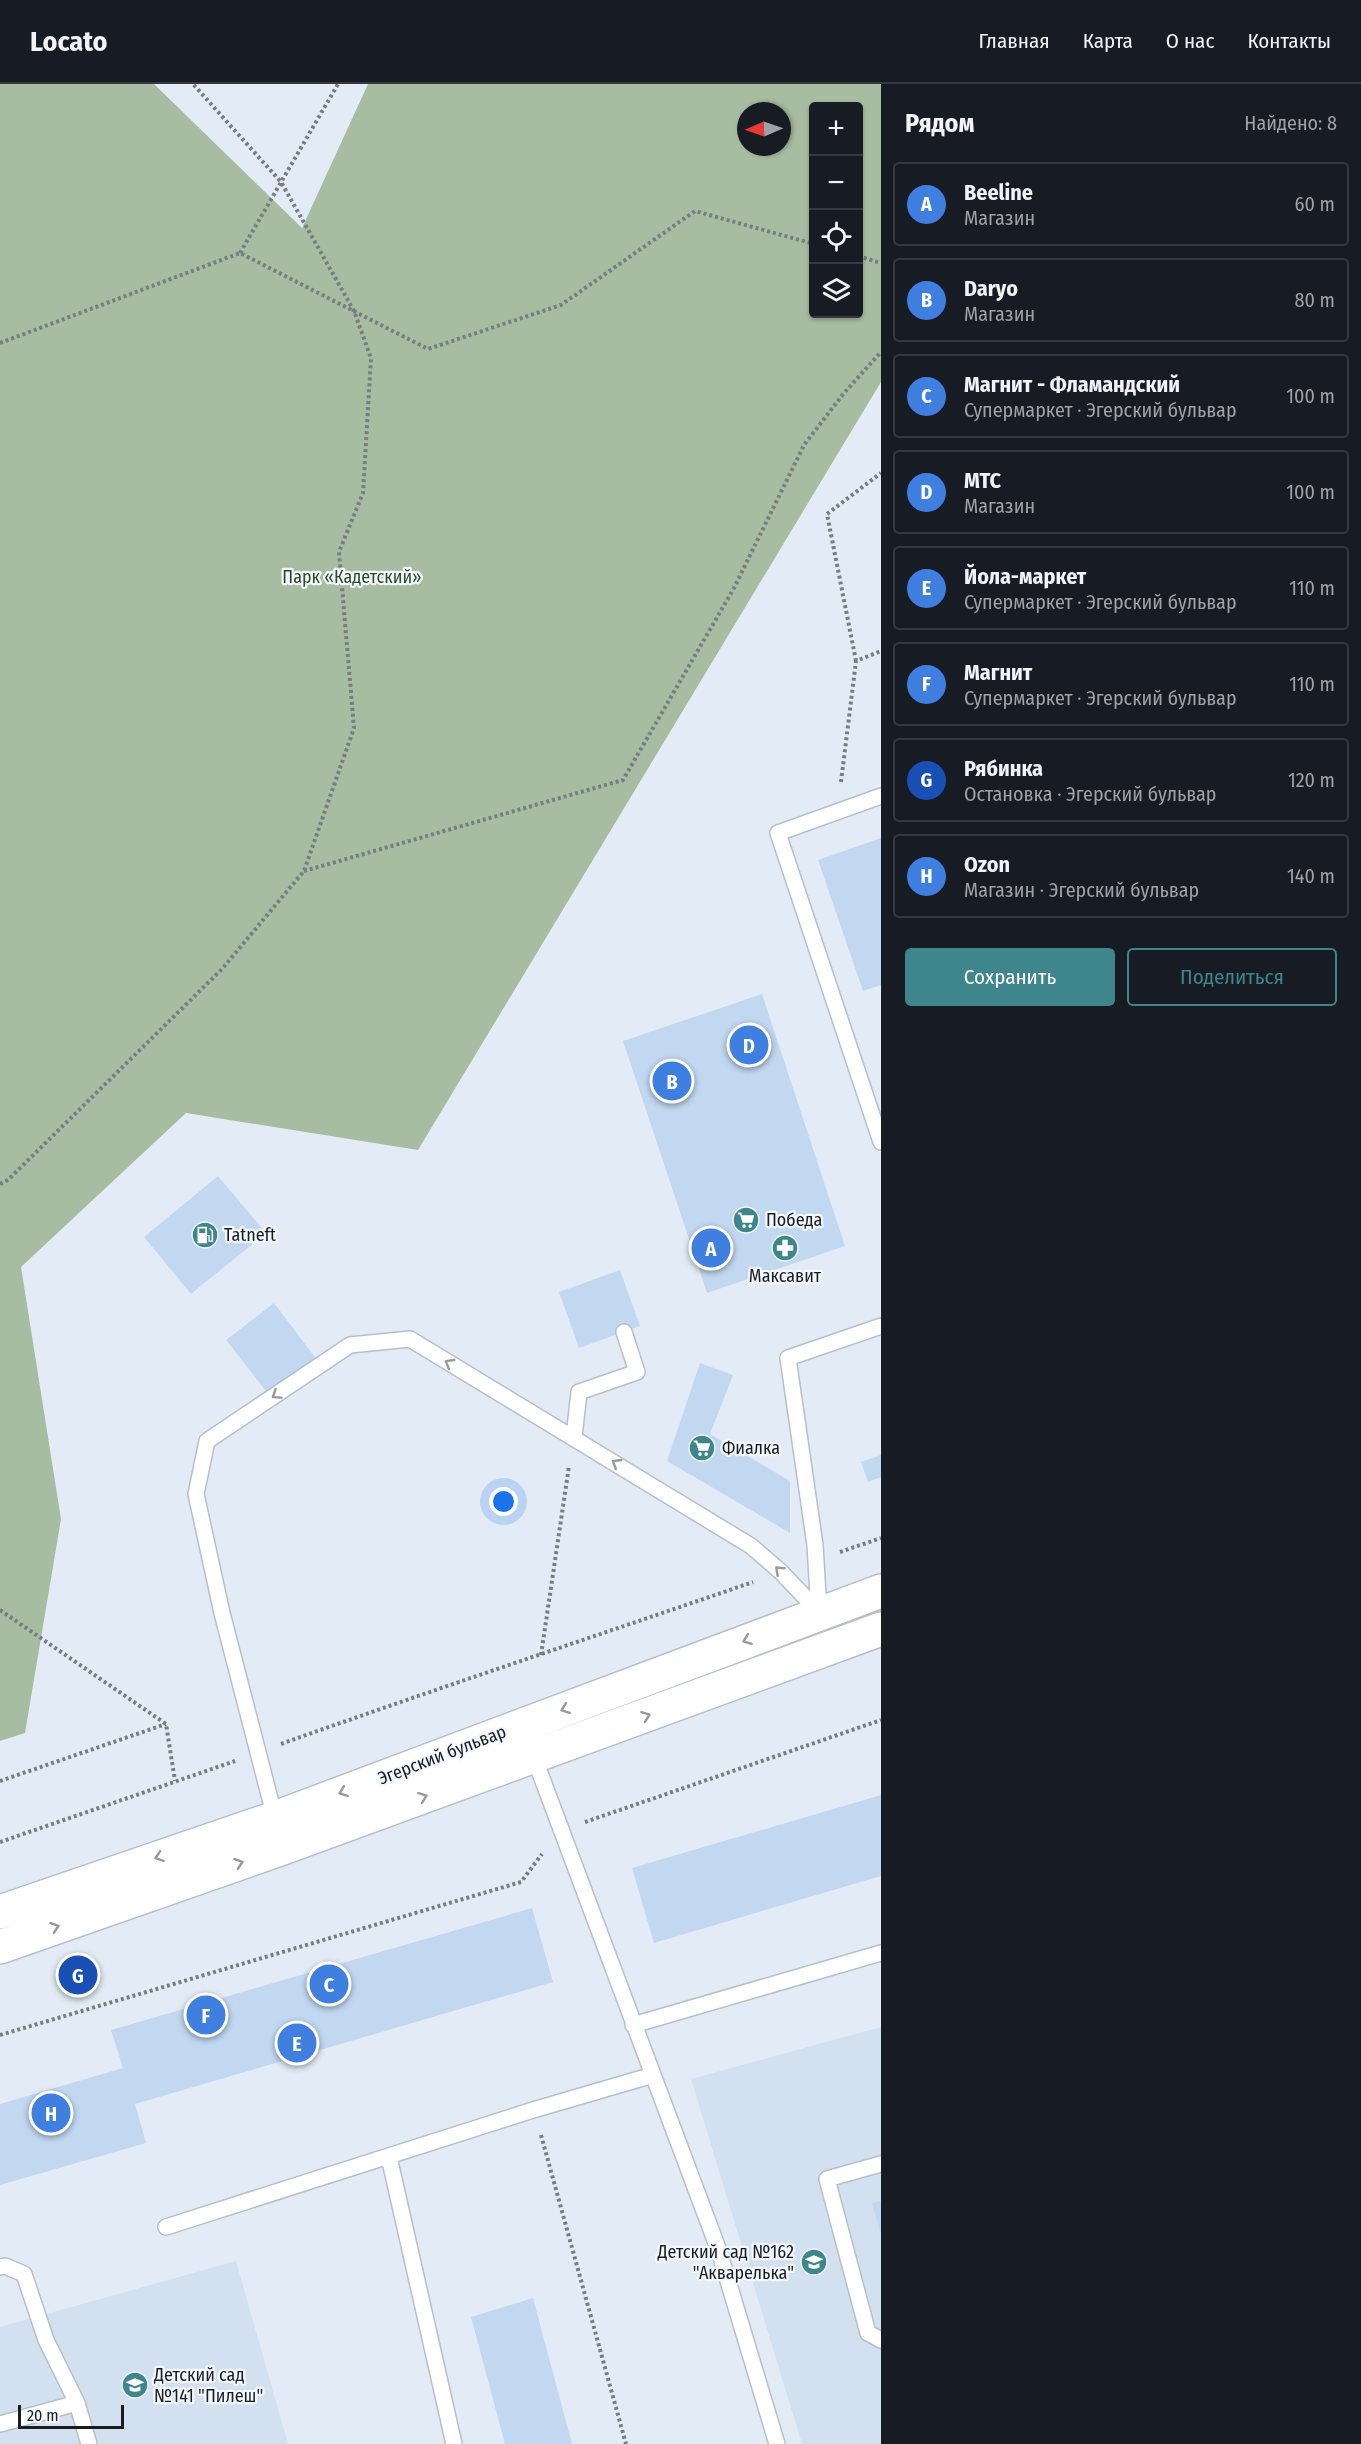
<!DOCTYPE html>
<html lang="ru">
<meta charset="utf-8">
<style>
:root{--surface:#171b24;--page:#242831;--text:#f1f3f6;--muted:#9ea1a6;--line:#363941;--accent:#3e868b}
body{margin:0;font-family:"Fira Sans Condensed",sans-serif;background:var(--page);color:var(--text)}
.controls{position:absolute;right:18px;top:18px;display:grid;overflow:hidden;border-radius:6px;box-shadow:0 2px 4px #0004}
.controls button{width:54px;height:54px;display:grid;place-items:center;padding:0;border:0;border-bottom:2px solid var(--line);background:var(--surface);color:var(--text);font:30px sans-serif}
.compass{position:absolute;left:737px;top:18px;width:54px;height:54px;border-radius:50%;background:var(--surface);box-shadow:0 2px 4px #0004;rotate:268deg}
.scale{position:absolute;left:18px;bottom:15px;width:106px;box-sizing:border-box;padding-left:6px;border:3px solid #1a1d20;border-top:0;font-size:16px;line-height:21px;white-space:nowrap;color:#1a1d20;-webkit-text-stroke:4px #f3f8ff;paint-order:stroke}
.you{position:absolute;left:504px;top:1418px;width:21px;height:21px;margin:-15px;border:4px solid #fff;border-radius:50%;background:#1a73e8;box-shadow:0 0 0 9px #1a73e833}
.badge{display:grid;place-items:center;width:39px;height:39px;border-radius:50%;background:var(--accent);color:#fff;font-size:20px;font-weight:700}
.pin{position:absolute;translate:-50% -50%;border:3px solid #fff;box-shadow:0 2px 6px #0006}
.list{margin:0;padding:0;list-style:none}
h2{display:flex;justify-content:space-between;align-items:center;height:78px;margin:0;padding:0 24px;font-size:26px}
h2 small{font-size:20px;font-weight:400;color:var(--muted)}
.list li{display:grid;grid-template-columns:39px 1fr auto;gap:18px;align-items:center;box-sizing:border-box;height:84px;margin:0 12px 12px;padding:0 12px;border:2px solid var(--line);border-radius:6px}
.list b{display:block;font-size:22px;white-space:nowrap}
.list p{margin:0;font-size:20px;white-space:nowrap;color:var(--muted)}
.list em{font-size:20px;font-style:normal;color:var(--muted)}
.actions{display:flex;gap:12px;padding:18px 24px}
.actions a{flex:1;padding:14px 0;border:2px solid var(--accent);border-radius:6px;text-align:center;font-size:21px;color:var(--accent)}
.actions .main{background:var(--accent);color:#fff}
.icon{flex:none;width:33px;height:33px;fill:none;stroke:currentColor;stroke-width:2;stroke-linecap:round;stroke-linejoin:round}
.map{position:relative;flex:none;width:881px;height:2360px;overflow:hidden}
header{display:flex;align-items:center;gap:36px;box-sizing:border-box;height:84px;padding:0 30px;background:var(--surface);border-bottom:2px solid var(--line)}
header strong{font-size:28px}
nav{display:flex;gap:33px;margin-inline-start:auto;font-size:21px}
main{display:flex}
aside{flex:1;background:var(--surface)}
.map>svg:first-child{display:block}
.built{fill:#d2e0f0}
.forest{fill:#a8bca2;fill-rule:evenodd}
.building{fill:#c2d8f1}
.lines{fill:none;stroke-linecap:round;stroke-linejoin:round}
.lane-casing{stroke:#b7bfc9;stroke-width:18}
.secondary-casing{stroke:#b7bfc9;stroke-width:36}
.path{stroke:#777d83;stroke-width:4;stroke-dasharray:3 3;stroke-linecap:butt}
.lane{stroke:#fff;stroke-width:15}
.secondary{stroke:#fff;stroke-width:33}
.oneway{stroke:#98999b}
.labels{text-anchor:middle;stroke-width:4.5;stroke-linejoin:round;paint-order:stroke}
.park-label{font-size:18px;fill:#2c4a22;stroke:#f3f8ff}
.poi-label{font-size:18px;fill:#1a1d20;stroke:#f3f8ff;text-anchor:start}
.street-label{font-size:18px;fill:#1a1d20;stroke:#f3f8ff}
</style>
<header>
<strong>Locato</strong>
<nav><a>Главная</a><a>Карта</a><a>О нас</a><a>Контакты</a></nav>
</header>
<main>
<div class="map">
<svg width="881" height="2360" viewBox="0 0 881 2360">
<rect width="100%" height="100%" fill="#e3ecf6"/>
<path class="built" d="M881 1943V2360H802L691 1995Z
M236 2177 288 2360H0V2243Z"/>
<path class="forest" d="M0 0H154L302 144 368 0H881V298L418 1066 186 1029 21 1183 61 1435 25 1649 0 1657ZM814 22H858V230H814ZM746 27H782V63H746Z"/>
<path class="building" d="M881 754V901L863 907 818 776Z
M762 910 845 1162 707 1209 623 957Z
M218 1092 266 1149 191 1210 144 1153Z
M620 1186 640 1242 579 1264 559 1208Z
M274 1219 324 1285 277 1321 226 1256Z
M700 1279 733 1291 710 1350 790 1397V1449L667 1377Z
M881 1371V1393L868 1398 861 1378Z
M881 1711V1792L654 1859 632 1784Z
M532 1824 553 1898 135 2020 146 2059 0 2101V2020L123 1984 111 1946Z
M881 2117V2148H880L872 2119Z
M533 2214 572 2360H505L471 2233Z"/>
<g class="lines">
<defs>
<path id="lane" d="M881 712 778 749 881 1058
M574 1353 579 1308 637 1288 624 1248
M819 1528 815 1461 788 1274 881 1242
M534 1673 719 2167 777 2360
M275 1734 222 1529 196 1410 207 1357 350 1261 410 1255 751 1462 781 1488 819 1528
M633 1941 881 1869
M389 2073 454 2360
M881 2080 827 2095 868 2249 881 2256
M166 2143 533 2026 653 1991
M0 2183 5 2182 24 2190 46 2256 77 2319 89 2360
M0 2340 77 2319"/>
<path id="secondary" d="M0 1828 275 1734 881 1507
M0 1863 283 1764 881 1545"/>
</defs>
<use href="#lane" class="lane-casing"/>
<use href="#secondary" class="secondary-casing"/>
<path class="path" d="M240 169 338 0
M858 172 881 179
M0 259 240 169 428 265 561 221 695 127 814 160
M856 577 827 430 881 389
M841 698 856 577 881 567
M304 787 623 696 734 504 804 361 844 309 881 268
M0 1100 8 1096 222 885 304 787 354 644 339 468 363 409 371 274 354 227 281 98 193 0
M840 1468 881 1454
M0 1526 166 1640 175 1697
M541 1571 569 1382
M281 1660C438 1604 596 1552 753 1498
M0 1697 166 1640
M585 1738 881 1636
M0 1758 235 1677
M0 1951 521 1798 542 1770
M541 2051 626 2360"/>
<use href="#lane" class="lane"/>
<use href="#secondary" class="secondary"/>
</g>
<defs><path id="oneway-chevron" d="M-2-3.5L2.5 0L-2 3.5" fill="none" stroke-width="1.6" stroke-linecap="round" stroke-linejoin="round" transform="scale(1.5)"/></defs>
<g class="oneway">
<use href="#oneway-chevron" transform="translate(449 1279) rotate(-149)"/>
<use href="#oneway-chevron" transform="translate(276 1311) rotate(146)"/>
<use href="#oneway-chevron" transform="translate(616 1379) rotate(-149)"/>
<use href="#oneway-chevron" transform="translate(779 1486) rotate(-137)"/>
<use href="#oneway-chevron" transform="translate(747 1556) rotate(159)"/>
<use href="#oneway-chevron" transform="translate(565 1625) rotate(159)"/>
<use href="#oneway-chevron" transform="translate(646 1632) rotate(-20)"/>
<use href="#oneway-chevron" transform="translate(343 1708) rotate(159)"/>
<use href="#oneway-chevron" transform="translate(423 1713) rotate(-20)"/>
<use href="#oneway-chevron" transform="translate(159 1773) rotate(161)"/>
<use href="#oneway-chevron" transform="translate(239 1779) rotate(-19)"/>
<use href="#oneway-chevron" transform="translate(55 1843) rotate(-19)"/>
</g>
<defs>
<symbol id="supermarket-disc" viewBox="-11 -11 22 22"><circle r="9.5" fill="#3e868b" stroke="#f3f8ff"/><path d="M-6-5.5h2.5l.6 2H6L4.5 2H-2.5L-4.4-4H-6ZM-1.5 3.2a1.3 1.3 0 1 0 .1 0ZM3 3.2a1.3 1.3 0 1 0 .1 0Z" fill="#fff"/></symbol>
<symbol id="fuel-disc" viewBox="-11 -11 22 22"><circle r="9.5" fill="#3e868b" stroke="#f3f8ff"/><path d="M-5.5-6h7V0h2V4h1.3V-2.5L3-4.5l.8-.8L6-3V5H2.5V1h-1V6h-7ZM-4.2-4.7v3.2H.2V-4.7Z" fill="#fff"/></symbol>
<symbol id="pharmacy-disc" viewBox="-11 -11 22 22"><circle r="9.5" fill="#3e868b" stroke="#f3f8ff"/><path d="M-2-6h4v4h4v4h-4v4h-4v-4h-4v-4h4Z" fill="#fff"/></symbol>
<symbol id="school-disc" viewBox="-11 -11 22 22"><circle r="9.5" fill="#3e868b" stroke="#f3f8ff"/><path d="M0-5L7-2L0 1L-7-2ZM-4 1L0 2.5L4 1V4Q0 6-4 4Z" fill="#fff"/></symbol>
</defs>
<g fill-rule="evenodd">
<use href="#supermarket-disc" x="731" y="1121" width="30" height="30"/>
<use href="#fuel-disc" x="190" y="1136" width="30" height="30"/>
<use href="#pharmacy-disc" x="770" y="1149" width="30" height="30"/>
<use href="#supermarket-disc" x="687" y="1349" width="30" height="30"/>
<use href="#school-disc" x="799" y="2163" width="30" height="30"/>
<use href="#school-disc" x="120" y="2286" width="30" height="30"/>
</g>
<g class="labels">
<g class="park-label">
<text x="352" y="499">Парк «Кадетский»</text>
</g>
<g class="poi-label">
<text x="766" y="1142">Победа</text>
<text x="224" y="1157">Tatneft</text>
<text x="785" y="1198" text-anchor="middle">Максавит</text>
<text x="722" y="1370">Фиалка</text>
<text x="794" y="2174" text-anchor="end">Детский сад №162<tspan x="794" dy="21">"Акварелька"</tspan></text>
<text x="154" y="2297">Детский сад<tspan x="154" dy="21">№141 "Пилеш"</tspan></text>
</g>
<g class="street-label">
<text transform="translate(442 1671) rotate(-21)" y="6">Эгерский бульвар</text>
</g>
</g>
</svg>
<div class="controls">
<button>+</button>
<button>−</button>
<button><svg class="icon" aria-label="locate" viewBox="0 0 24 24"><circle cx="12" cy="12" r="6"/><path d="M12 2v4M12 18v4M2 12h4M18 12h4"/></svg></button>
<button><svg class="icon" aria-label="layers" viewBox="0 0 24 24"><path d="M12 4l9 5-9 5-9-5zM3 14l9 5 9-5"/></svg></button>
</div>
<svg class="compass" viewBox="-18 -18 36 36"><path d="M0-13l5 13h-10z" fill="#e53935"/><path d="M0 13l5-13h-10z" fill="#9ea1a6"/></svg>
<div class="scale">20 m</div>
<div class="you"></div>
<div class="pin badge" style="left:711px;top:1164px;background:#3f7fe0">A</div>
<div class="pin badge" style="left:672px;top:997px;background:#3f7fe0">B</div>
<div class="pin badge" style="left:329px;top:1900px;background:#3f7fe0">C</div>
<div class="pin badge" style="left:749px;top:961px;background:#3f7fe0">D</div>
<div class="pin badge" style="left:297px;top:1959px;background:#3f7fe0">E</div>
<div class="pin badge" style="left:206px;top:1931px;background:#3f7fe0">F</div>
<div class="pin badge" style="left:78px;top:1891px;background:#1a4fb4">G</div>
<div class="pin badge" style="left:51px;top:2029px;background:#3f7fe0">H</div>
</div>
<aside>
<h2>Рядом<small>Найдено: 8</small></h2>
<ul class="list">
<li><span class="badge" style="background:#3f7fe0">A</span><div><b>Beeline</b><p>Магазин</p></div><em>60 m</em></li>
<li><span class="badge" style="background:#3f7fe0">B</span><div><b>Daryo</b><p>Магазин</p></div><em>80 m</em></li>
<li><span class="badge" style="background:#3f7fe0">C</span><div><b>Магнит - Фламандский</b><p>Супермаркет · Эгерский бульвар</p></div><em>100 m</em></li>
<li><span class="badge" style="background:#3f7fe0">D</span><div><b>МТС</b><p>Магазин</p></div><em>100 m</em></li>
<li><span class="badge" style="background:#3f7fe0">E</span><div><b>Йола-маркет</b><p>Супермаркет · Эгерский бульвар</p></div><em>110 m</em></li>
<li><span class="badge" style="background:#3f7fe0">F</span><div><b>Магнит</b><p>Супермаркет · Эгерский бульвар</p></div><em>110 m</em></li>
<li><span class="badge" style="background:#1a4fb4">G</span><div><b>Рябинка</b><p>Остановка · Эгерский бульвар</p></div><em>120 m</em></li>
<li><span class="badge" style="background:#3f7fe0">H</span><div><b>Ozon</b><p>Магазин · Эгерский бульвар</p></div><em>140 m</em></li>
</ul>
<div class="actions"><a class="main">Сохранить</a><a>Поделиться</a></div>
</aside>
</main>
